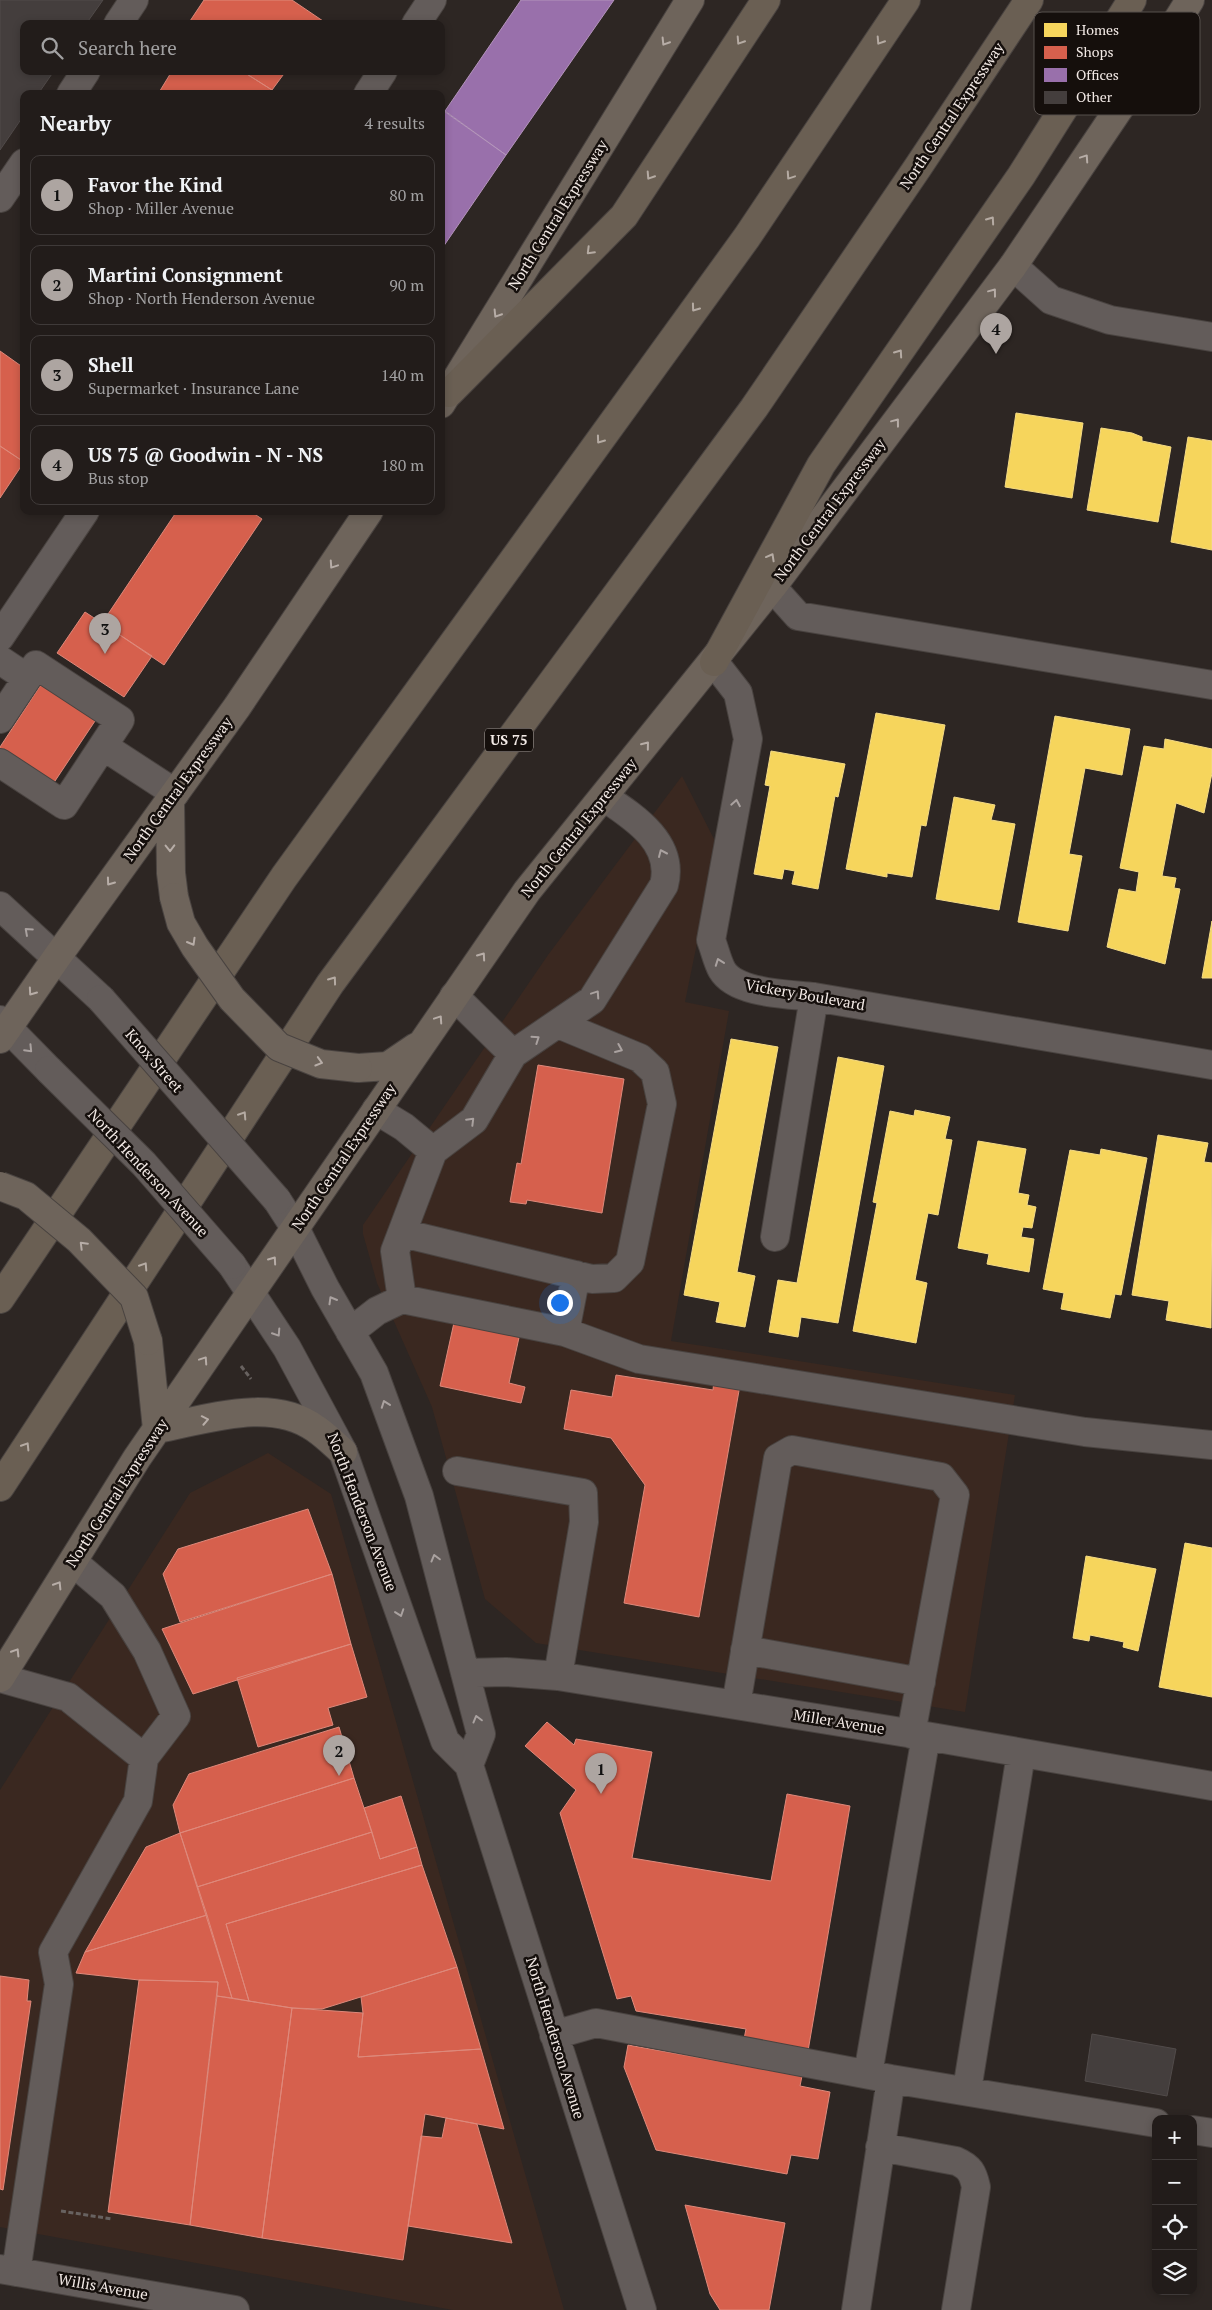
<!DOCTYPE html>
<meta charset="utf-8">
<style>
:root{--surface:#221c1a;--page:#2a2523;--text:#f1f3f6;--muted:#a2a1a2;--line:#3f3a39;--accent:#ada5a1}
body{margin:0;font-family:"PT Serif",serif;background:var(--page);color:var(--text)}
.controls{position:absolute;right:15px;bottom:15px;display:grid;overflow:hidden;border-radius:10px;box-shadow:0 2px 8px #0003}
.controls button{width:45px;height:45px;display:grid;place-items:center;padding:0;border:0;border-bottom:1px solid var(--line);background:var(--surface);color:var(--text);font:25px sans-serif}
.you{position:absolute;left:559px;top:1302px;width:18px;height:18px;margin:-12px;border:4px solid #fff;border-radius:50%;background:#1a73e8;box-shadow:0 0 0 8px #1a73e833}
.badge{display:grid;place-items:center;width:32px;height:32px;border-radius:50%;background:var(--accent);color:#111;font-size:16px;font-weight:700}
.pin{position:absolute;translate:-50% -41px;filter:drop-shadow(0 1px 2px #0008)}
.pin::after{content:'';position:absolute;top:26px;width:18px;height:15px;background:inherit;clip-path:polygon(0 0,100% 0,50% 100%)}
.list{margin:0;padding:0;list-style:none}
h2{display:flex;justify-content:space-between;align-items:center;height:65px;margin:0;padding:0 20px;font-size:21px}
h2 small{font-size:16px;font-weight:400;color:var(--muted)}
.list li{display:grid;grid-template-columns:32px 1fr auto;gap:15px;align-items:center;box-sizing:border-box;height:80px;margin:0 10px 10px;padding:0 10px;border:1px solid var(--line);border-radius:10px}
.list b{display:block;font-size:19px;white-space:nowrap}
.list p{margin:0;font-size:16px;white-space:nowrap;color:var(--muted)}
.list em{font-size:16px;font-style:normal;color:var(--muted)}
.icon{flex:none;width:28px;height:28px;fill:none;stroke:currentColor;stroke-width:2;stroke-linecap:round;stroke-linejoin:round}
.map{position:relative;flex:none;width:1212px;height:2310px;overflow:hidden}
.search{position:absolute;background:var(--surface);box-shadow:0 2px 8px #0003;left:20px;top:20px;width:425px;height:55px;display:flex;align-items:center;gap:12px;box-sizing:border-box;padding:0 18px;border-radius:10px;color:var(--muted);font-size:19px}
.panel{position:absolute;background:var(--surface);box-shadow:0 2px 8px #0003;left:20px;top:90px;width:425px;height:425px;border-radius:10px}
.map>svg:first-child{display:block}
.built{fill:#3a2820}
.homes{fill:#f6d55c;stroke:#f5db85}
.shops{fill:#d6604d;stroke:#de897b}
.offices{fill:#9970ab;stroke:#b494bc}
.building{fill:#443e3d;stroke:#514b4a}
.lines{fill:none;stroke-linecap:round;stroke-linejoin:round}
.minor-casing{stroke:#494340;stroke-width:30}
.major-casing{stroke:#494340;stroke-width:30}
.highway-casing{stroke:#494340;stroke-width:30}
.path{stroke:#686260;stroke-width:3;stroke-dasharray:5 2.5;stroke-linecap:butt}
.minor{stroke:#635c5a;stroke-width:28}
.major{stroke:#6e645b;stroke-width:28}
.highway{stroke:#6a5f53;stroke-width:28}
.minor-bridge-casing{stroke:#494340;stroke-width:30;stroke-linecap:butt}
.major-bridge-casing{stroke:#494340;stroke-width:30;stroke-linecap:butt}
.minor-bridge{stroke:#635c5a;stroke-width:28}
.major-bridge{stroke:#6e645b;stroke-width:28}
.oneway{stroke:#b5aba3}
.oneway2{stroke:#b7ada7}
.oneway3{stroke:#aaa2a0}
.labels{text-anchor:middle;stroke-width:5;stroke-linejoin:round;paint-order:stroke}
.shield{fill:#150f0c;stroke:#b0a8a4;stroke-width:1}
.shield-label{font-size:14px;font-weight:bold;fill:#f2e9e5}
.street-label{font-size:15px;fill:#f2e9e5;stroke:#150f0c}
.key{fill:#150f0c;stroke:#57504d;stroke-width:1}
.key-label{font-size:14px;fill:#f2e9e5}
</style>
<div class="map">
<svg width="1212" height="2310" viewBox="0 0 1212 2310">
<rect width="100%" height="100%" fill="#2d2623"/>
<path class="built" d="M682 776 717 845 685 1002 729 1011 671 1341 1015 1395 965 1712 536 1643 485 1599 432 1407 377 1283 363 1234V1225L548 955Z
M268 1453 331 1494 564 2310H453L0 2227V1790L190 1493Z"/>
<path class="homes" d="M1016 413 1083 423 1072 498 1005 487Z
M1101 428 1132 433 1142 437V441L1171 447 1158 522 1087 510Z
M1188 437 1212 441V550L1171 542Z
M876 713 945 725 926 826 921 825 912 877 887 873V877L846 869Z
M1055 716 1130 729 1122 775 1085 768 1069 854 1082 856 1068 931 1018 922Z
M1165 739 1212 749V773L1204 813 1176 803 1162 876 1176 878 1174 888 1180 889 1165 964 1107 947 1119 889 1136 892 1139 872 1120 868 1144 746 1164 749Z
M771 751 845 764 838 797 835 796 818 889 792 884 795 871 784 869 782 879 754 874 770 786 765 785Z
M954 797 995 805 991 820 1015 824 999 910 936 899Z
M1212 921V978H1202Z
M731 1039 778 1047 737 1272 755 1276 745 1327 716 1322 720 1302 684 1295Z
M838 1057 884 1066 838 1323 801 1317 798 1337 769 1332 778 1280 797 1283Z
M915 1110 950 1117 945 1139 952 1140 938 1215 928 1213 915 1280 927 1283 916 1343 853 1331 877 1203 873 1202 890 1111 914 1116Z
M1158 1135 1208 1143 1204 1162 1212 1163 1211 1328 1166 1320 1169 1301 1132 1295Z
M978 1141 1026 1149 1018 1193 1029 1195 1027 1205 1036 1207 1032 1228 1023 1227 1021 1237 1034 1239 1029 1272 987 1264 989 1254 958 1248Z
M1101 1149 1147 1158 1121 1295 1115 1294 1110 1318 1061 1309 1064 1293 1043 1289 1070 1150 1100 1155Z
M1185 1543 1212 1548V1697L1159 1687Z
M1086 1556 1156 1569 1138 1651 1123 1647 1124 1642 1090 1635 1089 1641 1073 1638Z"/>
<path class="shops" d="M204 0H292L323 21 320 24H188Z
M172 71H242L272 90 270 94H158Z
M242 71H286L272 90Z
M0 351 24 368V462L0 446Z
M0 446 24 462 0 498Z
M177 511H250L262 519 164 665 102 623Z
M85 612 152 656 124 697 57 653Z
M44 680 99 715 51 787 0 754V747Z
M538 1065 624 1079 602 1213 527 1200 526 1204 510 1202 517 1163 521 1164Z
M455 1318 520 1333 509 1383 525 1387 521 1403 440 1386Z
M616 1375 713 1390 714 1380 740 1385 699 1617 624 1603 645 1485 611 1438 564 1429 571 1390 612 1397Z
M308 1509 332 1574 180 1622 163 1574 178 1549Z
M332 1574 351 1644 193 1694 162 1629Z
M351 1644 367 1697 328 1708 333 1725 258 1747 237 1678Z
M547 1722 574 1745 576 1739 652 1752 632 1858 771 1881 787 1794 850 1806 808 2051 744 2039 746 2029 636 2011 631 1996 617 1999 560 1813 576 1790 525 1746Z
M339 1727 354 1778 180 1833 173 1805 189 1774Z
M354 1778 372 1832 197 1887 180 1833Z
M401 1796 417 1847 380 1859 364 1808Z
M372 1832 380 1859 417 1847 422 1865 226 1924 249 2001 232 1998 197 1887Z
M180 1833 207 1915 85 1952 146 1847Z
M422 1865 457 1967 322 2009 292 2008 249 2001 226 1924Z
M207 1915 232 1998 217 1996 218 1982 139 1980 76 1973 85 1952Z
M457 1967 481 2049 358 2057 363 2013 361 1997Z
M0 1976 29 1980 27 2001H31L3 2190 0 2189Z
M139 1980 218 1982 190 2225 108 2212Z
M217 1996 292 2008 262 2238 190 2225Z
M292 2008 363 2013 358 2057 481 2049 504 2129 425 2114 403 2260 262 2238Z
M628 2045 802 2076 800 2086 830 2092 818 2159 791 2155 787 2174 656 2150 624 2067Z
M446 2118 477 2124 512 2243 408 2226 421 2136 442 2138Z
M685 2205 785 2223 769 2310H720L710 2294Z"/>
<path class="offices" d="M521 0H614L506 155 445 111Z
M441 109 506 155 441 250Z"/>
<path class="building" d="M0 0H103L86 24H24V71H54L38 94H24V115L0 150Z
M1092 2034 1176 2049 1167 2096 1085 2081Z"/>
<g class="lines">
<defs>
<path id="minor" d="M118 24 134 0
M416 24 432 0
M71 94 86 71
M368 94 383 71
M0 198 24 163
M1013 266 1051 300 1110 320 1212 337
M772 587 798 616 1212 685
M0 637 85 511
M0 660 27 678
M714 662 738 693 748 739 711 940C715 950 717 961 722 970 736 994 789 994 814 997L1212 1065
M0 719 36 665 120 720 64 805 0 763
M103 746 175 793
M0 906 101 999
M454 996 513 1054
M0 1020 49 1070
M376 1110 404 1127 433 1151
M277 1200 295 1228 325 1288 374 1373 419 1496 481 1734 469 1765
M402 1233 592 1279 614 1278 630 1262 662 1104 655 1072 640 1058 558 1024
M775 1237 814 997
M232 1265 287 1348 343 1452 445 1741 469 1765 642 2310
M402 1299 395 1251 433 1151 474 1120 513 1054 592 1000 664 885C675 843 634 817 604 797
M350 1332 377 1311 402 1299 565 1332 639 1359 1085 1432 1212 1445
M565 1332 576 1275
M457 1471 583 1493 584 1522 558 1676
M73 1562 113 1596 147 1651 176 1716 144 1758
M745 1650 921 1682
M465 1673 506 1672 558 1676 926 1736 1212 1786
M0 1678 68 1697 144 1758 138 1801 53 1952 59 1984 16 2272
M736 1705 778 1458 792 1450 941 1477 955 1495 911 1734
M554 2035 596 2023 891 2079 1156 2123
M868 2074 926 1736
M967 2090 1021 1754
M1193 2130 1212 2133
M880 2147 956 2161C970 2167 973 2173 976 2187L956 2310
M0 2269 235 2310
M856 2310 891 2079"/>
<path id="major" d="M441 404 690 0
M170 800 171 873 174 897
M0 1039 57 957 237 707 369 511
M358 1068 388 1066 416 1047
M148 1341 157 1429
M157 1429C206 1420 271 1396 316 1429 325 1435 334 1444 343 1452
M0 1678 137 1458 527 891 772 587 1013 266 1160 48 1190 0"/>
<path id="highway" d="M449 393 624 216 766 0
M714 662 821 465 1021 176 1132 0
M0 1299 284 877 747 237 906 0
M0 1487 330 984 754 408 918 167 1029 0"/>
</defs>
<use href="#minor" class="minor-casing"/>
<use href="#major" class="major-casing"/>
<use href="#highway" class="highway-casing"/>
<path class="path" d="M241 1366 251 1379
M61 2211 112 2219"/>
<use href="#minor" class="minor"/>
<use href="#major" class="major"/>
<use href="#highway" class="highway"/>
<defs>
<path id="minor-bridge" d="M101 999 277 1200
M49 1070 144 1164 232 1265"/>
<path id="major-bridge" d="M174 897 181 923 195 947 232 999 279 1047 321 1064 358 1068
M0 1186 26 1196 79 1240 134 1297 148 1341"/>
</defs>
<use href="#minor-bridge" class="minor-bridge-casing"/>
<use href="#major-bridge" class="major-bridge-casing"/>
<use href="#minor-bridge" class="minor-bridge"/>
<use href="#major-bridge" class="major-bridge"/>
</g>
<defs><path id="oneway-chevron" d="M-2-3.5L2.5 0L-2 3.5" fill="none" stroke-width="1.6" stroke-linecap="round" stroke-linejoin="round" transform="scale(1.25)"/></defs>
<g class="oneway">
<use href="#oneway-chevron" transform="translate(740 41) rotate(123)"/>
<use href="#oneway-chevron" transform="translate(880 41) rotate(123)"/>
<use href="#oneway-chevron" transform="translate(650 176) rotate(123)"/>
<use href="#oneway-chevron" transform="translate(790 176) rotate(124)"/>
<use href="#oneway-chevron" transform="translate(991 220) rotate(-55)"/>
<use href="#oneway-chevron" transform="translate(590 251) rotate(135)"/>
<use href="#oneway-chevron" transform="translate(695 308) rotate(126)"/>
<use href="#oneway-chevron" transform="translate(899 353) rotate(-55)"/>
<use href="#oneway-chevron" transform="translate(600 440) rotate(126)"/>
<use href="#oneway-chevron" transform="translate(771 557) rotate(-61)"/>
<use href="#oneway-chevron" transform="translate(333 980) rotate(-54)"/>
<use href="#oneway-chevron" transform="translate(243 1115) rotate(-57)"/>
<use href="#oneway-chevron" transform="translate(144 1266) rotate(-57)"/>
<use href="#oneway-chevron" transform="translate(26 1446) rotate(-58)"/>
</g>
<g class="oneway2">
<use href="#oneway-chevron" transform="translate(665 42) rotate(122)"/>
<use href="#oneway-chevron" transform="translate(1085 158) rotate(-56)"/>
<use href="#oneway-chevron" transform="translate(993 292) rotate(-53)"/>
<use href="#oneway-chevron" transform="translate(497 314) rotate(122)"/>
<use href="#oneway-chevron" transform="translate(896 422) rotate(-53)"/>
<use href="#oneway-chevron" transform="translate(333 565) rotate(124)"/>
<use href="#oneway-chevron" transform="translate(646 745) rotate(-51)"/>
<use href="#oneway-chevron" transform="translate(170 848) rotate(89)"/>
<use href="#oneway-chevron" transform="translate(110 882) rotate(126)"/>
<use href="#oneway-chevron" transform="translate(192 942) rotate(60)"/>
<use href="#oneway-chevron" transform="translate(482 956) rotate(-55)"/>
<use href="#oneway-chevron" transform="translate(32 992) rotate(125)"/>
<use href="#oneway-chevron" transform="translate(439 1019) rotate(-56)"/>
<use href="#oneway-chevron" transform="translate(319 1062) rotate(16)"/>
<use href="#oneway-chevron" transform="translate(83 1245) rotate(-135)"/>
<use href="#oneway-chevron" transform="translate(273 1260) rotate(-55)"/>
<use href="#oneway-chevron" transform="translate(204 1360) rotate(-56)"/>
<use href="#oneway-chevron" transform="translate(205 1420) rotate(-11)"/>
<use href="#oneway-chevron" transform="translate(58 1585) rotate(-58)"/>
<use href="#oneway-chevron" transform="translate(16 1652) rotate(-58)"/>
</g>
<g class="oneway3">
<use href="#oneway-chevron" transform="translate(736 803) rotate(-80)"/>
<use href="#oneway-chevron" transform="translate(662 853) rotate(-114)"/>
<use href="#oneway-chevron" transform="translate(28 931) rotate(-138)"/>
<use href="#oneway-chevron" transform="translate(719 962) rotate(-110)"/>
<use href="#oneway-chevron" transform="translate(596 994) rotate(-56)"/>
<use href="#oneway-chevron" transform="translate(536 1039) rotate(-34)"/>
<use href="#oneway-chevron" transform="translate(29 1049) rotate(46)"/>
<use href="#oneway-chevron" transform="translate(619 1049) rotate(23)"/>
<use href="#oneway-chevron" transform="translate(471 1121) rotate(-45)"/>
<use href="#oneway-chevron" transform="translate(332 1300) rotate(-120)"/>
<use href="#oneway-chevron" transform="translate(277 1333) rotate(57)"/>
<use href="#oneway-chevron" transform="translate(385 1404) rotate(-110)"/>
<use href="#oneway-chevron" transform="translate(435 1558) rotate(-105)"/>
<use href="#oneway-chevron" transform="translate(400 1613) rotate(71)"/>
<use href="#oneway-chevron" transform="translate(477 1719) rotate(-105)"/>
</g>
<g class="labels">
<rect class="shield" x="485" y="728.5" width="48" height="23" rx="4"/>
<g class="shield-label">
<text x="509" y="745">US 75</text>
</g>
<g class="street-label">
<text transform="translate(952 116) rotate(-56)" y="5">North Central Expressway</text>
<text transform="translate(558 215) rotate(-58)" y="5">North Central Expressway</text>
<text transform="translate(830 510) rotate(-53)" y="5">North Central Expressway</text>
<text transform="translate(178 789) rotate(-54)" y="5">North Central Expressway</text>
<text transform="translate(579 828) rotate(-51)" y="5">North Central Expressway</text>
<text transform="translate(805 995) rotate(10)" y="5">Vickery Boulevard</text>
<text transform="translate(154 1061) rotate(49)" y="5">Knox Street</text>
<text transform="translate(344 1157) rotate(-56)" y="5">North Central Expressway</text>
<text transform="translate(148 1173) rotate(47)" y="5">North Henderson Avenue</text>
<text transform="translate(117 1493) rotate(-57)" y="5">North Central Expressway</text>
<text transform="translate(362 1512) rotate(69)" y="5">North Henderson Avenue</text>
<text transform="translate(839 1722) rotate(9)" y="5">Miller Avenue</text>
<text transform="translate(555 2038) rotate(73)" y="5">North Henderson Avenue</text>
<text transform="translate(103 2287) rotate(10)" y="5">Willis Avenue</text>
</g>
</g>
<rect x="1034" y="12" width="166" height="103" rx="8" class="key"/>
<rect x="1044" y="23" width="23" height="14" fill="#f6d55c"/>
<rect x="1044" y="46" width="23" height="13" fill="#d6604d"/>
<rect x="1044" y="68" width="23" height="14" fill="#9970ab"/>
<rect x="1044" y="91" width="23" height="13" fill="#443e3d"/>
<g class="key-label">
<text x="1076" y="35">Homes</text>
<text x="1076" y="57">Shops</text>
<text x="1076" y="80">Offices</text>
<text x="1076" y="102">Other</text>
</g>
</svg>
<div class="controls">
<button>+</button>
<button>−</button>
<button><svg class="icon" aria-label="locate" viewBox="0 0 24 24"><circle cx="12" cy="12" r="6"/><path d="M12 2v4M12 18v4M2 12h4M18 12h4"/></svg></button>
<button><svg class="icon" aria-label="layers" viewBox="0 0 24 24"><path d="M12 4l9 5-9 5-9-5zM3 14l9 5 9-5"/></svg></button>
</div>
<div class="you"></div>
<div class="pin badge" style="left:601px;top:1794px">1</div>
<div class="pin badge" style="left:339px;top:1776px">2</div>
<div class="pin badge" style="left:105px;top:654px">3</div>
<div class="pin badge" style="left:996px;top:354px">4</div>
<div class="search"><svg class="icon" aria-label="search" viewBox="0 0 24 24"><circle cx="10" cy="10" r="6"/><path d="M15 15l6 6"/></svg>Search here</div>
<section class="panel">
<h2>Nearby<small>4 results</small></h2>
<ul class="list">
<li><span class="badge">1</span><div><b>Favor the Kind</b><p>Shop · Miller Avenue</p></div><em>80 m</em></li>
<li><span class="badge">2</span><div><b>Martini Consignment</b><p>Shop · North Henderson Avenue</p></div><em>90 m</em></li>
<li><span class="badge">3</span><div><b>Shell</b><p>Supermarket · Insurance Lane</p></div><em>140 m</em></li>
<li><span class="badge">4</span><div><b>US 75 @ Goodwin - N - NS</b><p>Bus stop</p></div><em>180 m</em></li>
</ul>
</section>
</div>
